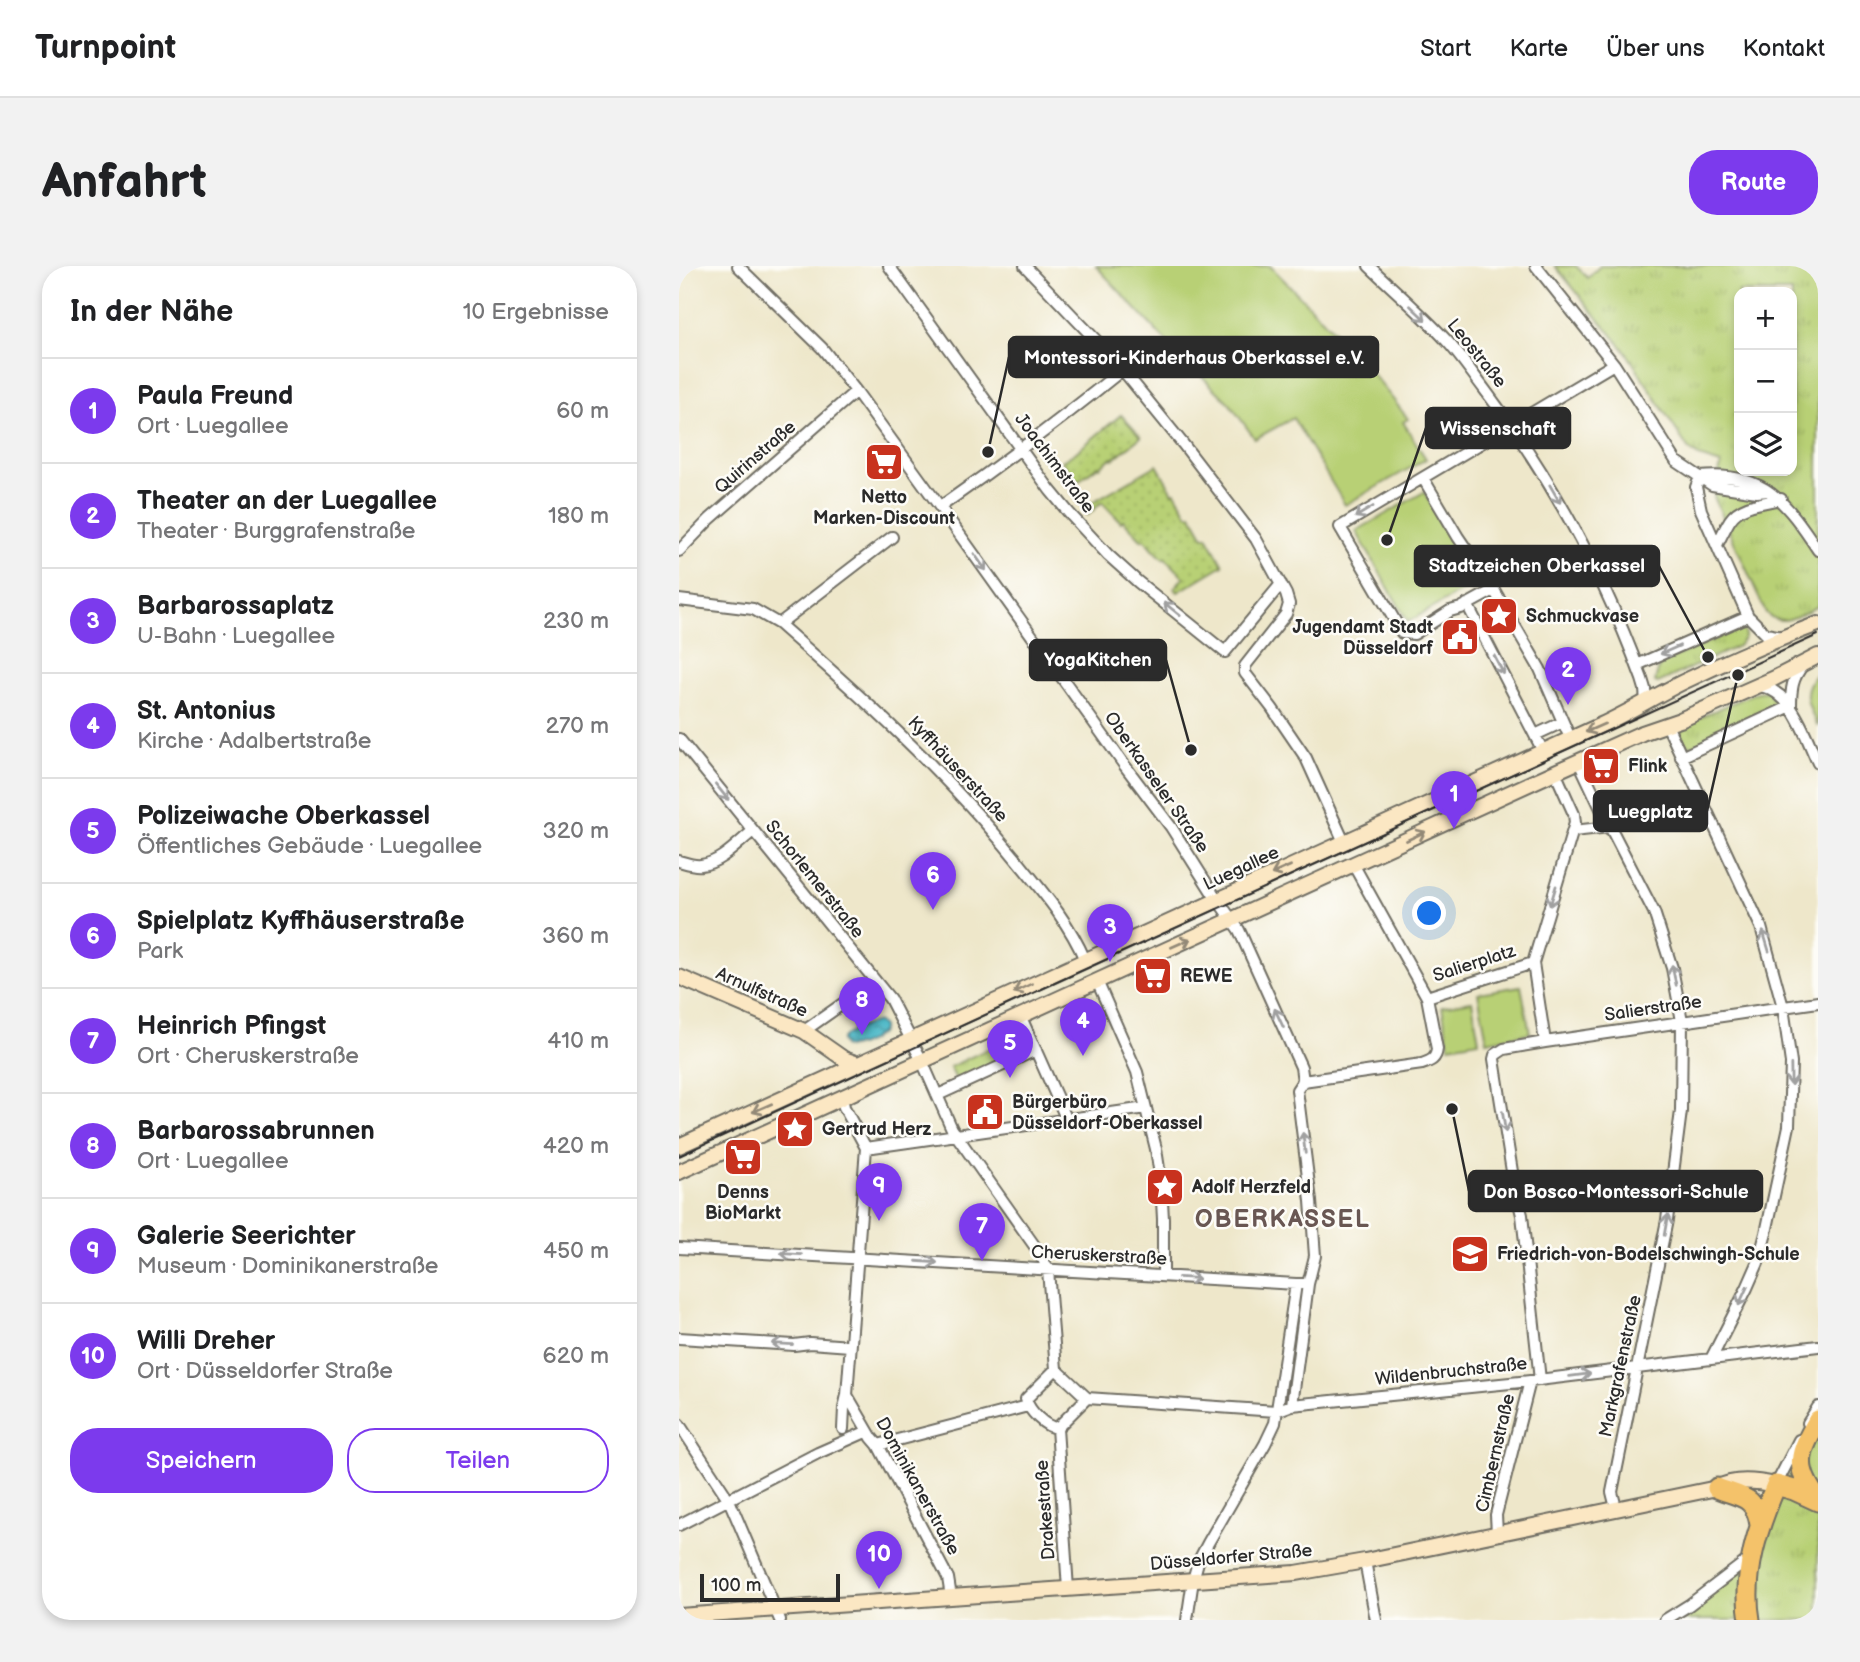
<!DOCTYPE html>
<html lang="de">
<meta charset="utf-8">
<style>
:root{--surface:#fff;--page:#f2f2f2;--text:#202124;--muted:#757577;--line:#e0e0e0;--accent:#7c3aed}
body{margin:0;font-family:"Balsamiq Sans",sans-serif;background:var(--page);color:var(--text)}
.controls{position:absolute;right:21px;top:21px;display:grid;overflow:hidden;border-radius:14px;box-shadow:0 4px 10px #0003}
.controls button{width:63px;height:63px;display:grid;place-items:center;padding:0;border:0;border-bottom:2px solid var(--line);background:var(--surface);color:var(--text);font:35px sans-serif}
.scale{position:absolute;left:21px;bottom:18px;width:140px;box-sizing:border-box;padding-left:7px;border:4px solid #2b2b2b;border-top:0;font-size:19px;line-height:24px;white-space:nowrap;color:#2b2b2b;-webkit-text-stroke:5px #fdfcf7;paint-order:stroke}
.you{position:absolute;left:751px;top:648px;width:24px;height:24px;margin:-18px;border:5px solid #fff;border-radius:50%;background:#1a73e8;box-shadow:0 0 0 10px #1a73e833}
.badge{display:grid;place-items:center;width:46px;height:46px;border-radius:50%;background:var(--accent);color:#fff;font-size:23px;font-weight:700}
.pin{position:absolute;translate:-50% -58px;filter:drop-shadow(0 2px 4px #0008)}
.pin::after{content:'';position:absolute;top:37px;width:24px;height:21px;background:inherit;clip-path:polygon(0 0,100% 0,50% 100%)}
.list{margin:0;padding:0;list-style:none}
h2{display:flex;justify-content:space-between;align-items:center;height:91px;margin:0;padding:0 28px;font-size:30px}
h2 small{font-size:23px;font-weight:400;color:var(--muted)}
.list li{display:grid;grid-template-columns:46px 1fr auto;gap:21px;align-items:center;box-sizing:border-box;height:105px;padding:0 28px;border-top:2px solid var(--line)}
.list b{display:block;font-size:26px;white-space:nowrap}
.list p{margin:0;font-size:23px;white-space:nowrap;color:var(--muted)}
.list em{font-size:23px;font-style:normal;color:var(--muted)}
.actions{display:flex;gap:14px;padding:21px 28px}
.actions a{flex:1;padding:16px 0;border:2px solid var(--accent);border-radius:28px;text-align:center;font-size:24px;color:var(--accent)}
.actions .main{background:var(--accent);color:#fff}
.icon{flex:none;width:38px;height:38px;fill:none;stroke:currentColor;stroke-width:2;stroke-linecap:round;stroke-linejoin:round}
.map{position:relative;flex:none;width:1139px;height:1354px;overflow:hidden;border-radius:28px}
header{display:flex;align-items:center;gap:42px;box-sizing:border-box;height:98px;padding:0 35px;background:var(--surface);border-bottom:2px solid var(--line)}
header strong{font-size:33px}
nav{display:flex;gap:38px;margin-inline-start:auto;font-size:24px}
.intro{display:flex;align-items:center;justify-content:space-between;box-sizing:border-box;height:168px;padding:0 42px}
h1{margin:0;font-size:49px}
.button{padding:18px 32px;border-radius:28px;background:var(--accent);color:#fff;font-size:24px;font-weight:700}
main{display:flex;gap:42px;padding:0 42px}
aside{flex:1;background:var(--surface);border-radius:28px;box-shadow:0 4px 10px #0003}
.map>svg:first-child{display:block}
.grass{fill:url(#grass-tufts);stroke:#727e50;stroke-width:2;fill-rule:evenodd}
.park{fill:#b8d074;stroke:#727e50;stroke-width:2}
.garden{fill:url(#garden-dots);stroke:#727e50;stroke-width:2}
.water{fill:url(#water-ripples);stroke:#3c727a;stroke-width:2}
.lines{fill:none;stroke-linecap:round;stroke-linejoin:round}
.street-casing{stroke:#6f6d63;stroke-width:14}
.secondary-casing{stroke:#6f6d63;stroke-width:18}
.highway-casing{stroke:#6f6d63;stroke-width:23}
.street{stroke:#fff;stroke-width:10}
.secondary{stroke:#fbe7c3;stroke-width:14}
.highway{stroke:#f4c26a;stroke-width:19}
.tram{stroke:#2b2b2b;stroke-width:2}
.oneway{stroke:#a0a0a0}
.oneway2{stroke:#938977}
.labels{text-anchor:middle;stroke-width:5;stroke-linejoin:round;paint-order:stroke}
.street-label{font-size:18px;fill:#2b2b2b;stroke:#fdfcf7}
.poi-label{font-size:18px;font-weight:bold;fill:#2b2b2b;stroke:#fdfcf7;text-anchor:start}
.district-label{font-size:24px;font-weight:bold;letter-spacing:2px;fill:#695753;stroke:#fdfcf7}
.leader{fill:none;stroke:#2b2b2b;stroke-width:2.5}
.callout-dot{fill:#2b2b2b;stroke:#fdfcf7;stroke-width:2.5}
.callout{fill:#2b2b2b;stroke:#2b2b2b;stroke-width:2.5}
.callout-label{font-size:19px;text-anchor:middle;font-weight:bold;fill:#fff}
</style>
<header>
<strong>Turnpoint</strong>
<nav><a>Start</a><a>Karte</a><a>Über uns</a><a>Kontakt</a></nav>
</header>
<div class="intro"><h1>Anfahrt</h1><a class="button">Route</a></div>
<main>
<aside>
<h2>In der Nähe<small>10 Ergebnisse</small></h2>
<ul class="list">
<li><span class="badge">1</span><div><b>Paula Freund</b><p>Ort · Luegallee</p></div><em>60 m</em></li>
<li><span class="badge">2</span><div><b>Theater an der Luegallee</b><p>Theater · Burggrafenstraße</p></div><em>180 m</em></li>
<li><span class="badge">3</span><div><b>Barbarossaplatz</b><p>U-Bahn · Luegallee</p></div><em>230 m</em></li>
<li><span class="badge">4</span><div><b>St. Antonius</b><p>Kirche · Adalbertstraße</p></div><em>270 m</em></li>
<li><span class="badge">5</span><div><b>Polizeiwache Oberkassel</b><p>Öffentliches Gebäude · Luegallee</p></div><em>320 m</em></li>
<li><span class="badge">6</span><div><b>Spielplatz Kyffhäuserstraße</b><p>Park</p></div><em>360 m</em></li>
<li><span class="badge">7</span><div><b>Heinrich Pfingst</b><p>Ort · Cheruskerstraße</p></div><em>410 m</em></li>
<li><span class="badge">8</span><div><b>Barbarossabrunnen</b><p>Ort · Luegallee</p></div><em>420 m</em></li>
<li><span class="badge">9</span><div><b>Galerie Seerichter</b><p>Museum · Dominikanerstraße</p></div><em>450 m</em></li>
<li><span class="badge">10</span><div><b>Willi Dreher</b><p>Ort · Düsseldorfer Straße</p></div><em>620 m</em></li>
</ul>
<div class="actions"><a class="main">Speichern</a><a>Teilen</a></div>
</aside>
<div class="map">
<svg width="1139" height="1354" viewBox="0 0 1139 1354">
<defs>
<pattern id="grass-tufts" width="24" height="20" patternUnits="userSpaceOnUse" patternTransform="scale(1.75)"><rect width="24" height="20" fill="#b8d074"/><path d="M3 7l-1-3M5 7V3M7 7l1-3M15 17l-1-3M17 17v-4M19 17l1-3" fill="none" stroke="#9eb365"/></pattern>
<pattern id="garden-dots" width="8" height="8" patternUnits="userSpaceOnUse" patternTransform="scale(1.75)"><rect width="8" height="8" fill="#b8d074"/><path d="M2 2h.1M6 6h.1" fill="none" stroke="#9eb365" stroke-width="1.8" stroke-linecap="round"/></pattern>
<pattern id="water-ripples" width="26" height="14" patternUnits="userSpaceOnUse" patternTransform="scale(1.75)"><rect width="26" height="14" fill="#4ebac9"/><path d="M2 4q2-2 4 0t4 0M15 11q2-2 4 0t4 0" fill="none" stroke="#4197a3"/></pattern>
</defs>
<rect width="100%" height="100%" fill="#fdfcf7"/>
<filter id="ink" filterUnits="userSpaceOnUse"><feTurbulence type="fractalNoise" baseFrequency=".0143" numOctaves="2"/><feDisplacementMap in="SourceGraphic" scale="14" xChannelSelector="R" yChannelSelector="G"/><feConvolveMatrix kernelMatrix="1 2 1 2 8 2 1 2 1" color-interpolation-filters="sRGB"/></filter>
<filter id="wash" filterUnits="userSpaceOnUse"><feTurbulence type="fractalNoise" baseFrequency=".00686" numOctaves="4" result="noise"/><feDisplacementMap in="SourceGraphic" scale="28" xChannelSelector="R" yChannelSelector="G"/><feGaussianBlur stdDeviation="1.57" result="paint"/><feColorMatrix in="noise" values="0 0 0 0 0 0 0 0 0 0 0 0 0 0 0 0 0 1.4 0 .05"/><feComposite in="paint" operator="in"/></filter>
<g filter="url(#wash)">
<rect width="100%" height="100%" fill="#eee7ca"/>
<path class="grass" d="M876 0H897L909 12 921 0H1139V340C1121 348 1103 363 1087 347L1035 231 1042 198 1023 192 1010 184 947 86ZM1060 26H1113V205H1060Z
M1061 362 1065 364 1066 371 1059 380 979 417 976 416 981 397Z
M1139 406V461C1129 440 1120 425 1139 406Z
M1090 425 1096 439 1092 444 1013 480 1004 478 999 466 1000 460 1079 426Z
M317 779 325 797 279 818 271 801Z
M1139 1150V1354H998L1079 1291 1103 1225Z"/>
<path class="park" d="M417 0H591C640 49 688 97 729 153L724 156 747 193 666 239 614 152 576 173 550 137 482 70Z
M745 226 797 317 729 356 677 265Z
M842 720 851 767 808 775 799 727Z
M793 735 800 775 770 780 763 740Z"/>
<path class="garden" d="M442 149 462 171 434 193 432 192 421 201 419 200 399 215 383 195 396 187Z
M478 199 494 227 496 226 509 249 512 248 525 271 528 270 544 299 499 326 495 322 505 311 486 292 484 293 465 273 463 274 444 254 442 256 423 236 409 249 405 241Z"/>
<path class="water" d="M195 756C200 756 204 759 203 764L201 768 193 772V774L180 780 178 779 168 782 164 780 162 774 165 770 173 766V764Z"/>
</g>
<g filter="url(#ink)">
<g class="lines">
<defs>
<path id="street" d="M59 0 143 82 177 125 261 241 446 500 492 561 533 626 560 664 622 801 624 815 618 824 632 935 636 990 629 1018 613 1139
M210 0 371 224 390 247 429 289 459 316 546 386 602 318
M346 0 434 92 504 178 577 273 607 328 610 338 607 348 566 400V407L593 442 627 492 665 576
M690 0C715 24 743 48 767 74 781 89 793 107 806 124 873 212 925 310 963 413L966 423 967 437
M857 0 935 98 997 195 1033 219 1078 226 1089 225
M1021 211 1017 221 1022 244 1069 350 1087 368 1103 371
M1021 211C1085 205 1107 236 1139 284
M744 212 779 271 815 324 861 403 891 472
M261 241C324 197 384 152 443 104
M1038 279C1042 271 1046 262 1051 254 1061 238 1085 237 1102 233
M0 285 31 253 177 125
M815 324 782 342 771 345 735 368 723 367 661 261 935 98
M0 334 74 343 100 358 213 271
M788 338 864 485
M100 358C184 432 266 506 337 593 363 625 390 656 406 694
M958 399 1069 350
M1079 420C1113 423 1126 470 1139 497
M1112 440C1112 424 1113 412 1124 399
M988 459 1082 661 1104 741 1112 797 1110 860 1087 967 1079 997 1068 1022 1032 1093
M856 469 884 456
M0 473 211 733 243 795 273 863 362 989 369 1004 377 1103
M1002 491 1112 440
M900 496 926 551 975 646 993 702 1003 755 1002 845 988 954 933 1226 937 1242
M894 565 931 561
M0 595C7 597 15 600 22 599 42 597 60 576 74 565
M418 715 458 806 477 883 482 916 484 953V1010
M748 731 854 697
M341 749 387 852
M125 765 196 715
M866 776 854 697 896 557 895 548 876 506
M624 815 743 798C752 795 757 793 758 783L748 731 674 598
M259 829 357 784
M165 831 164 836 165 841 187 882 168 1129 193 1172 199 1179 269 1312 272 1331
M187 882 467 842
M0 982 617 1018H629
M0 1072 115 1079 131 1077 171 1080
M377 1103 408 1132 378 1162C366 1161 350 1145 347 1133Z
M861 1114 843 949 835 918 815 793 816 789 825 783 866 776 1139 736
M408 1132 597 1145 613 1139 851 1115 1139 1080
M1129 1157 1139 1141
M0 1158 50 1234 101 1354
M378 1162 389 1323
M164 1163 165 1142 168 1129
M199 1179 349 1140
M1097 1219 1120 1174
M0 1259 139 1187 189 1165
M818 1267 817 1249 851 1115
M686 1295 697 1354
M508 1354 514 1314 519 1296 529 1277 586 1178 596 1157 617 1018
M986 1354 1010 1339 1065 1297 1072 1295"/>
<path id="secondary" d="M0 711 125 765 165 793 179 798
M0 880 922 459C950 446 976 430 1004 416 1048 395 1093 375 1139 358
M0 906 876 506 963 467 1001 454 1094 413 1139 390
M0 1350 617 1307 686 1295 1038 1222C1055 1212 1078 1215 1097 1219"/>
<path id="highway" d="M1139 1154C1120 1188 1114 1201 1139 1234
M1038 1222C1060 1231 1077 1229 1081 1259
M1071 1354C1063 1308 1079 1261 1097 1219L1115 1224 1139 1235"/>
</defs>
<use href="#street" class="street-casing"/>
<use href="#secondary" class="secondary-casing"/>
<use href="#highway" class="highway-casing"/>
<use href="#street" class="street"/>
<use href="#secondary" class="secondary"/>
<use href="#highway" class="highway"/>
<path class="tram" d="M0 890 380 715 1139 369"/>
</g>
<defs><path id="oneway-shaft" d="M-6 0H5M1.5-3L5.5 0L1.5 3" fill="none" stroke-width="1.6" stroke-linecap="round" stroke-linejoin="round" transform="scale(1.75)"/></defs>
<g class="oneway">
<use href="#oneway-shaft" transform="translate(739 47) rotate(44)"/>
<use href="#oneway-shaft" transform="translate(876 228) rotate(60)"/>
<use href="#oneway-shaft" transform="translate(685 246) rotate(149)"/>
<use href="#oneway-shaft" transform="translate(301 296) rotate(55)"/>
<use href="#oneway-shaft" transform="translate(493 343) rotate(-141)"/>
<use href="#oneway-shaft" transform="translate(991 384) rotate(156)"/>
<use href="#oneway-shaft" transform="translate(820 399) rotate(62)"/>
<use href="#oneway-shaft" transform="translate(43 526) rotate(51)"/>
<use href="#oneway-shaft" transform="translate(874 630) rotate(107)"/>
<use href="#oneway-shaft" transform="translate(1087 675) rotate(-107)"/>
<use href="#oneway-shaft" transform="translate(995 709) rotate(-102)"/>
<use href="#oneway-shaft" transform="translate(600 752) rotate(-115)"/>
<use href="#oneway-shaft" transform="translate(1112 809) rotate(89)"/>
<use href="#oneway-shaft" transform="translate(825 856) rotate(81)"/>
<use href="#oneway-shaft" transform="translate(625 877) rotate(-97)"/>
<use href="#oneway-shaft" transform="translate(987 959) rotate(-80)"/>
<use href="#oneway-shaft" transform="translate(112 988) rotate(-177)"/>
<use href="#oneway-shaft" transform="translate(248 996) rotate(4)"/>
<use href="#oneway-shaft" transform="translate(510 1012) rotate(3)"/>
<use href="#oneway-shaft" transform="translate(1064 1030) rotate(115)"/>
<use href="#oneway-shaft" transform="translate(103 1078) rotate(-177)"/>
<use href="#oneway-shaft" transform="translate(901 1109) rotate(-7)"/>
</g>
<g class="oneway2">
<use href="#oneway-shaft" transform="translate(916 462) rotate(156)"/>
<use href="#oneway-shaft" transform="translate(737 570) rotate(-25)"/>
<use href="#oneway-shaft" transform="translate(602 604) rotate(156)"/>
<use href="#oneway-shaft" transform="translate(502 677) rotate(-24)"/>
<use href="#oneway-shaft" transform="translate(344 722) rotate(155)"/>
<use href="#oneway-shaft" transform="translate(83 842) rotate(156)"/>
</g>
</g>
<defs>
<symbol id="supermarket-square" viewBox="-11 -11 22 22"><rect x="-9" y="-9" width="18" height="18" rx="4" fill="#c8321e" stroke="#fdfcf7"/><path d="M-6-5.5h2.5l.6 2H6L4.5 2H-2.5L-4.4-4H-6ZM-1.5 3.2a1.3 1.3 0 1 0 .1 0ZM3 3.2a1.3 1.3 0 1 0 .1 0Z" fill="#fff"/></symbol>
<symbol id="sight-square" viewBox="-11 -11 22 22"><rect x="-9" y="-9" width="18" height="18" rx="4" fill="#c8321e" stroke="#fdfcf7"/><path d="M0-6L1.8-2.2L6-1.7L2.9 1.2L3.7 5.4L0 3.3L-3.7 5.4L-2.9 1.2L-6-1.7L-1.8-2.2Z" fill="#fff"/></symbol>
<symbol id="civic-square" viewBox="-11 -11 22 22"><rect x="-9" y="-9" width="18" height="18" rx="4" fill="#c8321e" stroke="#fdfcf7"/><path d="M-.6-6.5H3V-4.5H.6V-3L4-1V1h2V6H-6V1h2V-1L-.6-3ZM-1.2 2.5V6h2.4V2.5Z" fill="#fff"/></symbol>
<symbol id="school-square" viewBox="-11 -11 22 22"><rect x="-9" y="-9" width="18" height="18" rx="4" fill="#c8321e" stroke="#fdfcf7"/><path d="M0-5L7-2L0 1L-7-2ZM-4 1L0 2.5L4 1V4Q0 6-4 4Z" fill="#fff"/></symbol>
</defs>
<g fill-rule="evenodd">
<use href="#supermarket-square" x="183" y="174" width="44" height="44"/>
<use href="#sight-square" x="798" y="328" width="44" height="44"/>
<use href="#civic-square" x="759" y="349" width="44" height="44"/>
<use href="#supermarket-square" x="900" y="478" width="44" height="44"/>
<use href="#supermarket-square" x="452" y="688" width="44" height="44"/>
<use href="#civic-square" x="284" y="824" width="44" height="44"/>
<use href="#sight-square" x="94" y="841" width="44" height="44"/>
<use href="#supermarket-square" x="42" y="869" width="44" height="44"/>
<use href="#sight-square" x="464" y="899" width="44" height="44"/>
<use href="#school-square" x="769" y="966" width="44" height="44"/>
</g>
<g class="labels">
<g class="street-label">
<text transform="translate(798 87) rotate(51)" y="6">Leostraße</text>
<text transform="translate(76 191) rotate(-41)" y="6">Quirinstraße</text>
<text transform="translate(376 197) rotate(53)" y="6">Joachimstraße</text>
<text transform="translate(279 503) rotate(47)" y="6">Kyffhäuserstraße</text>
<text transform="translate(478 516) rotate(55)" y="6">Oberkasseler Straße</text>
<text transform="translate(562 602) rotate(-25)" y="6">Luegallee</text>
<text transform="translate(136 613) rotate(51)" y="6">Schorlemerstraße</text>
<text transform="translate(795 697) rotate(-18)" y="6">Salierplatz</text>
<text transform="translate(83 726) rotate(24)" y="6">Arnulfstraße</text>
<text transform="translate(974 742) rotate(-8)" y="6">Salierstraße</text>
<text transform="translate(420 989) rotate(3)" y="6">Cheruskerstraße</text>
<text transform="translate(941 1100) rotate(-78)" y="6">Markgrafenstraße</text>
<text transform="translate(772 1105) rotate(-6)" y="6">Wildenbruchstraße</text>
<text transform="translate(816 1187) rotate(-77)" y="6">Cimbernstraße</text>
<text transform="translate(239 1220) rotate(61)" y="6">Dominikanerstraße</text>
<text transform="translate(366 1244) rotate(-94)" y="6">Drakestraße</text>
<text transform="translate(552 1291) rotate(-5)" y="6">Düsseldorfer Straße</text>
</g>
<g class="poi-label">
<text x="205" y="237" text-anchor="middle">Netto<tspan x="205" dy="21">Marken-Discount</tspan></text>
<text x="847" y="356">Schmuckvase</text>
<text x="754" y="367" text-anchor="end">Jugendamt Stadt<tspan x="754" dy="21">Düsseldorf</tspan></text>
<text x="949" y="506">Flink</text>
<text x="501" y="716">REWE</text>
<text x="333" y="842">Bürgerbüro<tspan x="333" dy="21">Düsseldorf-Oberkassel</tspan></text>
<text x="143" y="869">Gertrud Herz</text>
<text x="513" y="927">Adolf Herzfeld</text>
<text x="64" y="932" text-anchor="middle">Denns<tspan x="64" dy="21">BioMarkt</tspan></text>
<text x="818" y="994">Friedrich-von-Bodelschwingh-Schule</text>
</g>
<g class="district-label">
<text x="604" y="961">OBERKASSEL</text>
</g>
</g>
<path class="leader" d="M309 186L330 91M708 274L747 162M1029 391L980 300M512 484L487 394M1059 409L1028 545M773 843L790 925"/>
<g class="callout-dot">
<circle cx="309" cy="186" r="7"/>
<circle cx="708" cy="274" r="7"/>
<circle cx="1029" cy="391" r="7"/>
<circle cx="512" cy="484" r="7"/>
<circle cx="1059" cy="409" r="7"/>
<circle cx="773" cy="843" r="7"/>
</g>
<g class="callout">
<rect x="330" y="71" width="369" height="40" rx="7"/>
<rect x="747" y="142" width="144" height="40" rx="7"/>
<rect x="736" y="280" width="244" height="40" rx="7"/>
<rect x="351" y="374" width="136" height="40" rx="7"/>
<rect x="915" y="525" width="113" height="40" rx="7"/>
<rect x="790" y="905" width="293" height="40" rx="7"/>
</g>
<g class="callout-label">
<text x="515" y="98">Montessori-Kinderhaus Oberkassel e.V.</text>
<text x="819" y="169">Wissenschaft</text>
<text x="858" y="306">Stadtzeichen Oberkassel</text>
<text x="419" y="400">YogaKitchen</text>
<text x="971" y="552">Luegplatz</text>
<text x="937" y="932">Don Bosco-Montessori-Schule</text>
</g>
</svg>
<div class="controls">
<button>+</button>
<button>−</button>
<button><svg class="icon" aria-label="layers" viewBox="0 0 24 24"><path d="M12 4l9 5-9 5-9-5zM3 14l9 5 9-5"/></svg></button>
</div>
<div class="scale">100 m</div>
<div class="you"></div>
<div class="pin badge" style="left:775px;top:563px">1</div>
<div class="pin badge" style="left:889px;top:439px">2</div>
<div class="pin badge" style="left:431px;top:696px">3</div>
<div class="pin badge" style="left:404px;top:790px">4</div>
<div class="pin badge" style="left:331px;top:812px">5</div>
<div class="pin badge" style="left:254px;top:644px">6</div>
<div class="pin badge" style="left:303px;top:995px">7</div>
<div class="pin badge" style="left:183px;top:769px">8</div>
<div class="pin badge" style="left:200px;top:955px">9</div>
<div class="pin badge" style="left:200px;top:1323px">10</div>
</div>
</main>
